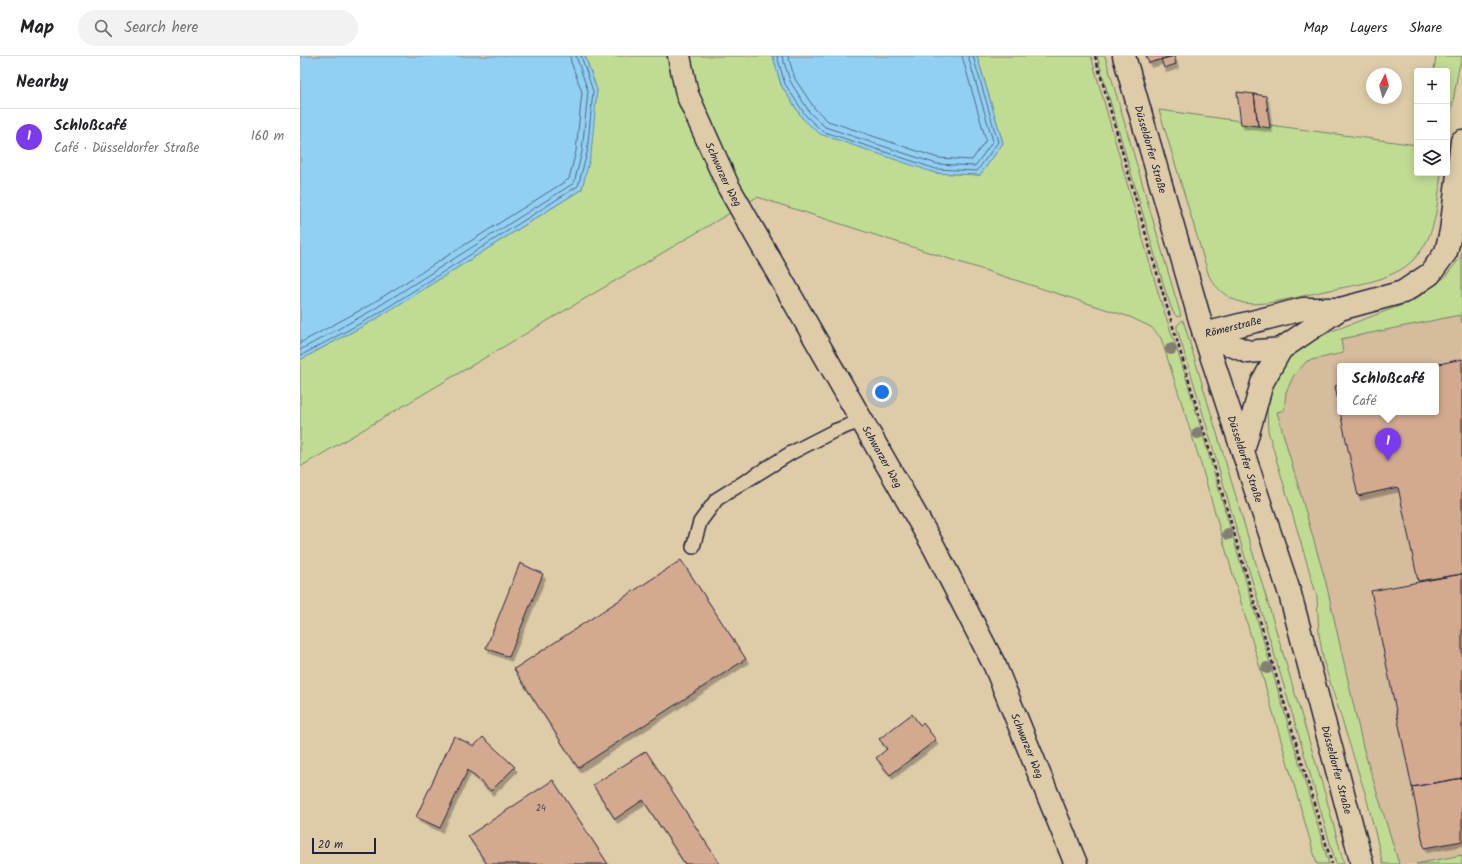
<!DOCTYPE html>
<meta charset="utf-8">
<style>
:root{--surface:#fff;--page:#f2f2f2;--text:#202124;--muted:#757577;--line:#e0e0e0;--accent:#7c3aed}
body{margin:0;font-family:Kalam,sans-serif;background:var(--page);color:var(--text)}
.controls{position:absolute;right:12px;top:12px;display:grid;overflow:hidden;border-radius:4px;box-shadow:0 2px 10px #0003}
.controls button{width:36px;height:36px;display:grid;place-items:center;padding:0;border:0;border-bottom:1px solid var(--line);background:var(--surface);color:var(--text);font:20px sans-serif}
.compass{position:absolute;left:1066px;top:12px;width:36px;height:36px;border-radius:50%;background:var(--surface);box-shadow:0 2px 10px #0003;rotate:6deg}
.scale{position:absolute;left:12px;bottom:10px;width:64px;box-sizing:border-box;padding-left:4px;border:2px solid #22223b;border-top:0;font-size:11px;line-height:14px;white-space:nowrap;color:#22223b;-webkit-text-stroke:3px #decca9;paint-order:stroke}
.you{position:absolute;left:582px;top:336px;width:14px;height:14px;margin:-10px;border:3px solid #fff;border-radius:50%;background:#1a73e8;box-shadow:0 0 0 6px #1a73e833}
.badge{display:grid;place-items:center;width:26px;height:26px;border-radius:50%;background:var(--accent);color:#fff;font-size:13px;font-weight:700}
.pin{position:absolute;translate:-50% -33px;filter:drop-shadow(0 1px 2px #0008)}
.pin::after{content:'';position:absolute;top:21px;width:14px;height:12px;background:inherit;clip-path:polygon(0 0,100% 0,50% 100%)}
.popup{position:absolute;left:1037px;top:307px;width:102px;height:52px;box-sizing:border-box;display:grid;place-content:center;border-radius:4px;background:var(--surface);filter:drop-shadow(0 1px 3px #0005);font-size:13px;white-space:nowrap;color:var(--muted)}
.popup b{font-size:15px;color:var(--text)}
.popup::after{content:'';position:absolute;left:50%;top:100%;margin-left:-8px;border:8px solid transparent;border-top-color:var(--surface)}
.list{margin:0;padding:0;list-style:none}
h2{display:flex;justify-content:space-between;align-items:center;height:52px;margin:0;padding:0 16px;font-size:17px}
h2 small{font-size:13px;font-weight:400;color:var(--muted)}
.list li{display:grid;grid-template-columns:26px 1fr auto;gap:12px;align-items:center;box-sizing:border-box;height:56px;padding:0 16px;border-top:1px solid var(--line)}
.list b{display:block;font-size:15px;white-space:nowrap}
.list p{margin:0;font-size:13px;white-space:nowrap;color:var(--muted)}
.list em{font-size:13px;font-style:normal;color:var(--muted)}
.icon{flex:none;width:22px;height:22px;fill:none;stroke:currentColor;stroke-width:2;stroke-linecap:round;stroke-linejoin:round}
.map{position:relative;flex:none;width:1162px;height:808px;overflow:hidden}
header{display:flex;align-items:center;gap:24px;box-sizing:border-box;height:56px;padding:0 20px;background:var(--surface);border-bottom:1px solid var(--line)}
header strong{font-size:19px}
nav{display:flex;gap:22px;margin-inline-start:auto;font-size:14px}
.search{width:280px;height:36px;background:var(--page);display:flex;align-items:center;gap:10px;box-sizing:border-box;padding:0 14px;border-radius:22px;color:var(--muted);font-size:15px}
main{display:flex}
aside{flex:1;background:var(--surface)}
.map>svg:first-child{display:block}
.built{fill:#d4bc9d;fill-rule:evenodd}
.green{fill:#c0dc93;stroke:#717f67}
.water{fill:#92d0f3;stroke:#658aa9}
.lines{fill:none;stroke-linecap:round;stroke-linejoin:round}
.shore{stroke:#4f6885;stroke-width:1}
.building{fill:#d3aa8f;stroke:#22223b;filter:url(#shadow)}
.lane-casing{stroke:#22223b;stroke-width:16}
.street-casing{stroke:#22223b;stroke-width:25}
.secondary-casing{stroke:#22223b;stroke-width:25}
.path{stroke:#22223b;stroke-width:2.5;stroke-dasharray:4 3;stroke-linecap:butt}
.lane{stroke:#decca9;stroke-width:13}
.street{stroke:#decca9;stroke-width:22}
.secondary{stroke:#decca9;stroke-width:22}
.tree{fill:#847e74}
.labels{text-anchor:middle;stroke-width:3;stroke-linejoin:round;paint-order:stroke}
.number-label{font-size:9px;fill:#4e4450}
.street-label{font-size:11px;fill:#22223b;stroke:#decca9}
</style>
<header>
<strong>Map</strong>
<div class="search"><svg class="icon" aria-label="search" viewBox="0 0 24 24"><circle cx="10" cy="10" r="6"/><path d="M15 15l6 6"/></svg>Search here</div>
<nav><a>Map</a><a>Layers</a><a>Share</a></nav>
</header>
<main>
<aside>
<h2>Nearby<small></small></h2>
<ul class="list">
<li><span class="badge">1</span><div><b>Schloßcafé</b><p>Café · Düsseldorfer Straße</p></div><em>160 m</em></li>
</ul>
</aside>
<div class="map">
<svg width="1162" height="808" viewBox="0 0 1162 808">
<defs>
<filter id="shadow"><feDropShadow dx="2.5" dy="4.5" stdDeviation="0" flood-color="#0004"/></filter>
</defs>
<rect width="100%" height="100%" fill="#decca9"/>
<filter id="ink" filterUnits="userSpaceOnUse"><feTurbulence type="fractalNoise" baseFrequency=".025" numOctaves="2"/><feDisplacementMap in="SourceGraphic" scale="8" xChannelSelector="R" yChannelSelector="G"/><feConvolveMatrix kernelMatrix="1 2 1 2 8 2 1 2 1" color-interpolation-filters="sRGB"/></filter>
<g filter="url(#ink)">
<path class="built" d="M1162 218V808H1090L974 346 1011 292 1158 239ZM1040 310H1136V356H1040Z"/>
<path class="green" d="M285 0H473L481 29 503 63 635 117 680 119 703 87 677 0H791L860 243 885 318 1029 808H1017L900 405 861 282 851 271 830 261 457 141 0 411V304L76 263 282 133 297 34Z
M797 0H805L881 260 877 261 873 256 866 237Z
M1136 0H1162L1158 16 1147 80V15H1134Z
M859 54 1117 89V117H1141C1137 149 1137 180 1113 204 1109 208 1103 213 1098 215 1077 227 1049 230 1025 235 1004 239 964 251 944 247 928 243 917 234 909 220Z
M1162 195V267L1160 259 1041 283 1043 297 1007 305 994 319 986 336 984 354 977 356 1026 527 1063 691 1099 808H1083L1066 740 1024 607 1019 578 1017 541 968 375 967 353 971 330 992 297 1006 288 1032 275 1113 245 1145 221 1161 201Z
M883 264 1026 741 1044 808H1036C1004 694 969 581 935 468 916 403 898 338 877 273V269Z
M1162 799V808H1116Z"/>
<path class="water" d="M0 0H285L297 34 291 98 282 133 76 263 0 304Z
M473 0H677L703 87 680 119 635 117 520 78 503 63 481 29Z"/>
<g class="lines">
<path class="shore" d="M477 0 485 28 506 60 522 75 636 113 677 115 698 86 673 0
M482 0 490 25 510 57 525 71 637 108 675 110 693 85 668 0
M488 0 495 23 515 53 528 65 638 102 672 104 686 84 662 0
M0 287 68 250 269 123 276 95 282 36 271 6 270 0
M0 294 71 255 274 127 282 96 288 35 276 0
M0 300 74 260 278 130 287 97 293 35 281 0"/>
</g>
<path class="building" d="M846 0H874L849 7Z
M874 0 876 8 864 12 861 3Z
M937 36 954 38 958 70 941 68Z
M954 38 966 40 970 72 958 70Z
M1162 303V518L1118 525 1098 431 1058 440 1040 356H1136V310H1130Z
M1040 329V354L1035 330Z
M381 504 446 603 278 712 214 613Z
M220 507 243 518 209 601 186 592Z
M1162 518V722L1112 731 1071 535Z
M612 658 620 669 623 667 636 684 590 719 576 702 587 693 579 683Z
M154 680 174 690 183 681 215 711 191 735 168 714 140 772 116 761Z
M346 695 420 808H385L343 744 315 763 293 729Z
M1162 722V785L1124 792 1112 731Z
M253 724 308 808H187L168 780Z"/>
<g class="lines">
<defs>
<path id="lane" d="M393 491 400 466 417 443 491 397 534 375 563 364"/>
<g id="street">
<path id="s1" d="M379 0 387 38 428 130 634 491 695 610 776 808"/>
</g>
<g id="secondary">
<path id="s2" d="M824 0 904 278 990 538 1062 808"/>
<path id="s3" d="M904 278 1003 253H1040L1103 236 1130 218 1146 196 1151 175 1162 85"/>
<path d="M904 278 948 296 981 293 1040 253"/>
<path d="M943 395 962 327 981 293"/>
</g>
</defs>
<use href="#lane" class="lane-casing"/>
<use href="#street" class="street-casing"/>
<use href="#secondary" class="secondary-casing"/>
<path class="path" d="M795 0 852 200 1032 808"/>
<use href="#lane" class="lane"/>
<use href="#street" class="street"/>
<use href="#secondary" class="secondary"/>
</g>
<g class="tree">
<circle cx="871" cy="293" r="6"/>
<circle cx="898" cy="377" r="6"/>
<circle cx="928" cy="478" r="6"/>
<circle cx="967" cy="612" r="6"/>
</g>
</g>
<g class="labels">
<g class="number-label">
<text x="241" y="755">24</text>
</g>
<g class="street-label">
<text dy="4" stroke="none"><textPath href="#s2" startOffset="97">Düsseldorfer Straße</textPath></text>
<text dy="4" stroke="none"><textPath href="#s1" startOffset="127">Schwarzer Weg</textPath></text>
<text dy="4" stroke="none"><textPath href="#s3" startOffset="30">Römerstraße</textPath></text>
<text dy="4" stroke="none"><textPath href="#s1" startOffset="451">Schwarzer Weg</textPath></text>
<text dy="4" stroke="none"><textPath href="#s2" startOffset="421">Düsseldorfer Straße</textPath></text>
<text dy="4" stroke="none"><textPath href="#s1" startOffset="775">Schwarzer Weg</textPath></text>
<text dy="4" stroke="none"><textPath href="#s2" startOffset="745">Düsseldorfer Straße</textPath></text>
</g>
</g>
</svg>
<div class="controls">
<button>+</button>
<button>−</button>
<button><svg class="icon" aria-label="layers" viewBox="0 0 24 24"><path d="M12 4l9 5-9 5-9-5zM3 14l9 5 9-5"/></svg></button>
</div>
<svg class="compass" viewBox="-18 -18 36 36"><path d="M0-13l5 13h-10z" fill="#e53935"/><path d="M0 13l5-13h-10z" fill="#757577"/></svg>
<div class="scale">20 m</div>
<div class="you"></div>
<div class="pin badge" style="left:1088px;top:405px">1</div>
<div class="popup"><b>Schloßcafé</b>Café</div>
</div>
</main>
